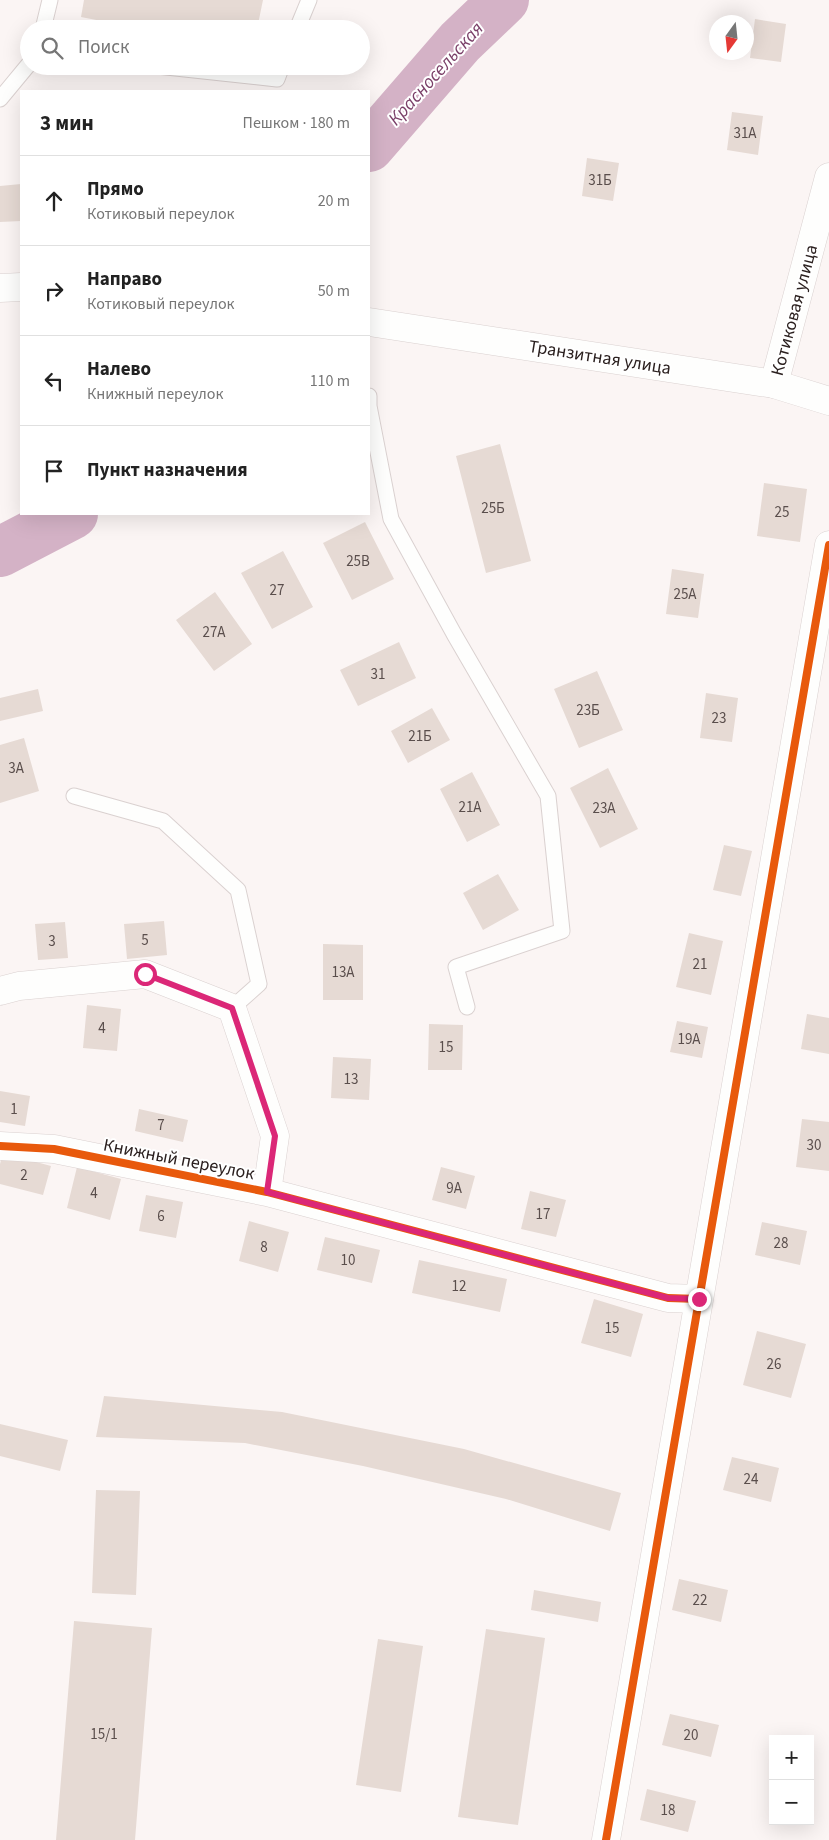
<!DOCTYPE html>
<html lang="ru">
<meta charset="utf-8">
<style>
:root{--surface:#fff;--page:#f2f2f2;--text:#222;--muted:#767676;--line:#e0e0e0}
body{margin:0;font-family:"Source Sans 3",sans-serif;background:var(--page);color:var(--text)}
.controls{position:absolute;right:15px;bottom:15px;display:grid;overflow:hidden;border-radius:0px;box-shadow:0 5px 20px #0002}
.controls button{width:45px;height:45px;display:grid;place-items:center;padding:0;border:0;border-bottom:1px solid var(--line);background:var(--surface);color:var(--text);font:25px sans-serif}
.compass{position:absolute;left:709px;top:15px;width:45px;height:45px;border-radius:50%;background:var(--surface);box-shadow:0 5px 20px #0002;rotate:195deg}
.stop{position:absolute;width:15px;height:15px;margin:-11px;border:4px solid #db2777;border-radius:50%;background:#fff}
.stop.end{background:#db2777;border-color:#fff;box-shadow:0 1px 5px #0008}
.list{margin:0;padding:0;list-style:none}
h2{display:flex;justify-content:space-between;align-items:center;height:65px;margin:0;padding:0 20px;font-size:21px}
h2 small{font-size:16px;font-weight:400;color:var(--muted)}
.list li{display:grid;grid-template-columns:32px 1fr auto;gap:15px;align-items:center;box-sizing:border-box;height:90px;padding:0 20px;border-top:1px solid var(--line)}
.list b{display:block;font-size:19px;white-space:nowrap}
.list p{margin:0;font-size:16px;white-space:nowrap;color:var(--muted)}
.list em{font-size:16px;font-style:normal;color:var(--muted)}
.icon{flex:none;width:28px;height:28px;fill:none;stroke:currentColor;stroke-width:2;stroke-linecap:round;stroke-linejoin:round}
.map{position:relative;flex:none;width:829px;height:1840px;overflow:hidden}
.search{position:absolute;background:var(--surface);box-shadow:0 5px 20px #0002;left:20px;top:20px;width:350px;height:55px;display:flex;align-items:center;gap:12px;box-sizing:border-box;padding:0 18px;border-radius:28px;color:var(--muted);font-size:19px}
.panel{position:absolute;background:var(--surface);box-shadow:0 5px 20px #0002;left:20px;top:90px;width:350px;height:425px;border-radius:0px}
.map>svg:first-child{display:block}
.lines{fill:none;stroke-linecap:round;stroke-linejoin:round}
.river{stroke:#d4b2c6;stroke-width:50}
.building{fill:#e6dad4}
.service-casing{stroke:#dad1d0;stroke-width:17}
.minor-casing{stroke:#dad1d0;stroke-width:29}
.secondary-casing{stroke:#dad1d0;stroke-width:29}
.service{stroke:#fefefd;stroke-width:15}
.minor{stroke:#fefefd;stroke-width:28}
.secondary{stroke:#fefefd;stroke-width:28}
.cycleway-casing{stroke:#fff;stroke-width:11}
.cycleway{stroke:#e8590c;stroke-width:8}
.route{stroke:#db2777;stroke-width:6}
.labels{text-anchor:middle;stroke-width:4;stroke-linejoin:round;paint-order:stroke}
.number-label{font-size:15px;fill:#5a4e4c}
.street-label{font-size:18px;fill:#2b201f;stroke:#fff}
.water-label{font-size:19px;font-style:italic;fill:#7a3f68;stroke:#fff}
</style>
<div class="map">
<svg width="829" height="1840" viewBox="0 0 829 1840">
<rect width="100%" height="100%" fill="#fbf5f4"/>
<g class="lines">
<path class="river" d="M369 147 460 42 504 0
M0 552 73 514"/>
</g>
<path class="building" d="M84 0H263L257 29H142L81 17Z
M755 19 786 24 781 62 750 58Z
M732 112 763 116 758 155 727 150Z
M587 158 619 163 613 201 582 196Z
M21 184V221L0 222V186Z
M500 444 531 561 486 573 456 456Z
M764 483 807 489 800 542 757 536Z
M365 522 394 579 352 600 323 543Z
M283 551 313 607 272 629 241 573Z
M672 569 704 574 698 618 666 614Z
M215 592 252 644 214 671 176 620Z
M399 642 416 678 358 706 340 670Z
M597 671 623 730 579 748 554 689Z
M38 689 43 711 0 721V698Z
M706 693 738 698 732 742 700 738Z
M432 708 450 740 408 763 391 731Z
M24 738 39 791 0 803V745Z
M608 768 638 829 600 848 570 788Z
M472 772 500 825 467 842 440 789Z
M724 845 752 851 741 896 713 890Z
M498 874 519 910 483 930 463 893Z
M164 921 167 955 127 959 124 924Z
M65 922 68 958 38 960 35 924Z
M689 933 723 941 711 995 676 987Z
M323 944 363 945V1000H323Z
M87 1005 121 1009 117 1051 83 1048Z
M807 1014 829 1018V1054L801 1049Z
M677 1021 708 1027 702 1058 670 1052Z
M429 1024 463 1025 462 1070H428Z
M333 1057 371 1059 369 1100 331 1098Z
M0 1091 30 1096 25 1126 0 1122Z
M139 1109 188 1120 183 1142 135 1131Z
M802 1119 829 1122V1171L796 1167Z
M3 1153 51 1166 43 1195 0 1184V1164Z
M77 1167 121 1179 110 1220 67 1208Z
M441 1167 475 1176 466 1209 432 1200Z
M530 1191 566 1200 556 1237 521 1229Z
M146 1195 183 1202 176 1238 139 1231Z
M249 1221 289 1232 278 1272 239 1261Z
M762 1222 807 1231 800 1265 755 1255Z
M325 1237 380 1250 372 1283 317 1270Z
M419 1260 507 1279 500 1312 412 1293Z
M594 1299 643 1314 631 1357 581 1343Z
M757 1331 806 1344 791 1398 743 1385Z
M104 1396 282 1412 464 1449 621 1493 610 1531 506 1499 363 1466 245 1443 96 1437Z
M0 1424 68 1440 60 1471 0 1456Z
M732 1457 779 1468 771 1502 723 1490Z
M96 1490 140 1491 136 1595 92 1593Z
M679 1579 728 1590 721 1622 672 1610Z
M534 1590 601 1602 598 1622 531 1610Z
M74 1621 152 1628 135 1840H56Z
M486 1629 545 1638 518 1825 458 1817Z
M378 1639 423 1646 401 1792 356 1785Z
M670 1714 719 1725 711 1757 662 1745Z
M647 1789 696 1801 688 1832 640 1820Z"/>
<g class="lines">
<defs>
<path id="service" d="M43 29 50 0
M297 29 309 0
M157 66 277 79 282 66
M0 99 29 64
M369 396V406L391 519 454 634 548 796 562 931 456 967 467 1007
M74 796 163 821 238 890 259 984 232 1008"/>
<path id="minor" d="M774 384 829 177
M0 991 19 986 145 974 232 1008 275 1136 267 1192
M0 1146 54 1149 267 1192 668 1298 699 1299
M606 1840 829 545"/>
<path id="secondary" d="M0 288 21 287
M369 322 774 384 829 401"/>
</defs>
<use href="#service" class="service-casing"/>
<use href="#minor" class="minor-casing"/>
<use href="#secondary" class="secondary-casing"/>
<use href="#service" class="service"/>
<use href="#minor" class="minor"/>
<use href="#secondary" class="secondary"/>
<defs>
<path id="cycleway" d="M0 1146 54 1149 267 1192 668 1298 699 1299
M606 1840 829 545"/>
</defs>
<use href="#cycleway" class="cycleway-casing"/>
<use href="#cycleway" class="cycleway"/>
</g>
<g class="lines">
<path class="route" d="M145 974 232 1008 275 1136 267 1192 668 1298 699 1299"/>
</g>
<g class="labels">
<g class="number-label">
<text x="745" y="138">31А</text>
<text x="600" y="185">31Б</text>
<text x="493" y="513">25Б</text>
<text x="782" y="517">25</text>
<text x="358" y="566">25В</text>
<text x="277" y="595">27</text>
<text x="685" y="599">25А</text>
<text x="214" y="637">27А</text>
<text x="378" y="679">31</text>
<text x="588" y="715">23Б</text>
<text x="719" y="723">23</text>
<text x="420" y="741">21Б</text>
<text x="16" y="773">3А</text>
<text x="470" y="812">21А</text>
<text x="604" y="813">23А</text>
<text x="145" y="945">5</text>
<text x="52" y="946">3</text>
<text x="700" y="969">21</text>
<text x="343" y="977">13А</text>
<text x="102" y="1033">4</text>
<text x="689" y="1044">19А</text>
<text x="446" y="1052">15</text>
<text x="351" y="1084">13</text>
<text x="14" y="1114">1</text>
<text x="161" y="1130">7</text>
<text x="814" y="1150">30</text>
<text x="24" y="1180">2</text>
<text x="454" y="1193">9А</text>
<text x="94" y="1198">4</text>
<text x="543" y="1219">17</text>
<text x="161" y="1221">6</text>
<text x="781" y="1248">28</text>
<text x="264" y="1252">8</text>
<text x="348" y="1265">10</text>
<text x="459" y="1291">12</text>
<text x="612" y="1333">15</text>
<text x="774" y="1369">26</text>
<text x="751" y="1484">24</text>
<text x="700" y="1605">22</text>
<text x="104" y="1739">15/1</text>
<text x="691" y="1740">20</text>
<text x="668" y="1815">18</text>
</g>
<g class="street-label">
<text transform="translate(794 310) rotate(-75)" y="6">Котиковая улица</text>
<text transform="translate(600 357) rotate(9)" y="6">Транзитная улица</text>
<text transform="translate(179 1159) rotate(11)" y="6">Книжный переулок</text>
</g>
<g class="water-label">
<text transform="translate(435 73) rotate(-48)" y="7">Красносельская</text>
</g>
</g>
</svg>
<div class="controls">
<button>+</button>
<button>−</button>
</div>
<svg class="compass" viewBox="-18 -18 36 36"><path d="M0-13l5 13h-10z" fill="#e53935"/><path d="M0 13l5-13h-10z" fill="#767676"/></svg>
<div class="stop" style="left:145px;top:974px"></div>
<div class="stop end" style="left:699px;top:1299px"></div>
<div class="search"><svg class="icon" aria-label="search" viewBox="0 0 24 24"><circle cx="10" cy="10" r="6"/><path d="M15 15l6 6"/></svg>Поиск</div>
<section class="panel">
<h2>3 мин<small>Пешком · 180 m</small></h2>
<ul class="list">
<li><svg class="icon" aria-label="ahead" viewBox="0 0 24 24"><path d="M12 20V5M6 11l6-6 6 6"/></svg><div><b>Прямо</b><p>Котиковый переулок</p></div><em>20 m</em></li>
<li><svg class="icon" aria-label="right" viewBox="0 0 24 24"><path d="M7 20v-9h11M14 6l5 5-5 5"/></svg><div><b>Направо</b><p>Котиковый переулок</p></div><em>50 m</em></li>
<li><svg class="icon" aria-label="left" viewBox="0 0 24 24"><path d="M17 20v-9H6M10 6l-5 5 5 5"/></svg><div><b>Налево</b><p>Книжный переулок</p></div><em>110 m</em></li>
<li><svg class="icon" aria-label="arrive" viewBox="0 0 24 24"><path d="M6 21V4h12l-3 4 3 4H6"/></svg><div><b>Пункт назначения</b></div></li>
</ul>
</section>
</div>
